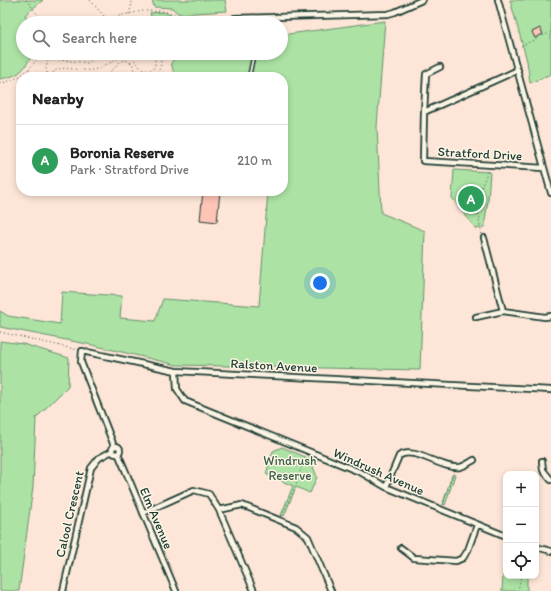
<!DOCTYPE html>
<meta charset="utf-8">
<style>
:root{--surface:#fff;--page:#f6f6f6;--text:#222;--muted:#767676;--line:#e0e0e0;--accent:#ea580c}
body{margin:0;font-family:Itim,sans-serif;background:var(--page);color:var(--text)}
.controls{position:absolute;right:12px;bottom:12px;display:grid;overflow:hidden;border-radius:8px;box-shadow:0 2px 6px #0003}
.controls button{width:36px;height:36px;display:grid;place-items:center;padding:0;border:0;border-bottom:1px solid var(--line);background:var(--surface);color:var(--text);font:20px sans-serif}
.you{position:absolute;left:320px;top:283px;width:14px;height:14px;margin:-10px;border:3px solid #fff;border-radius:50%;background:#1a73e8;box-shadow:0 0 0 6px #1a73e833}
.badge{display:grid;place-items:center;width:26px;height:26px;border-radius:50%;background:var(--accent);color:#fff;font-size:13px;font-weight:700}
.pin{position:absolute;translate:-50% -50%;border:2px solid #fff;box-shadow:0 1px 4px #0006}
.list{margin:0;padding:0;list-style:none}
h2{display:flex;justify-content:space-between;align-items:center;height:52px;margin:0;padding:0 16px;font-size:17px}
h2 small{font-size:13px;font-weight:400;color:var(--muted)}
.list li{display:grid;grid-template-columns:26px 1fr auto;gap:12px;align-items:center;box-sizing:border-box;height:72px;padding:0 16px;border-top:1px solid var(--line)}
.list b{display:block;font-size:15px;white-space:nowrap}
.list p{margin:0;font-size:13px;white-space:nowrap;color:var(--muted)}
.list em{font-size:13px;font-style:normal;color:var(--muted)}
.icon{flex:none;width:22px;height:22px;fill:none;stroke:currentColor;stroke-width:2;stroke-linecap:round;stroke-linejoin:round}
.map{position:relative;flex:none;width:551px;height:591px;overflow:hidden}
.search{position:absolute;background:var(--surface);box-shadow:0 2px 6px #0003;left:16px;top:16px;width:272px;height:44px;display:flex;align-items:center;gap:10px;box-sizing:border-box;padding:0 14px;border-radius:22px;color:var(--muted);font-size:15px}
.panel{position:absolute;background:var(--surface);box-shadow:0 2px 6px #0003;left:16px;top:72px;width:272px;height:124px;border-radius:16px}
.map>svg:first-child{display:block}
.green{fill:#ace2a4;stroke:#66906c}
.building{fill:#fec4b6;stroke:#1f3d34}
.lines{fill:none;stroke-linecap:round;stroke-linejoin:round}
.lane-casing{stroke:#1f3d34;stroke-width:5}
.street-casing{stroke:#1f3d34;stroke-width:8}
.path{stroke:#1f3d34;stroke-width:1;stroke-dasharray:1 3;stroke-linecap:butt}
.lane{stroke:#fcf5e5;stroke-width:2}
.street{stroke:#fcf5e5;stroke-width:4.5}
.labels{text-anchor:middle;stroke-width:3;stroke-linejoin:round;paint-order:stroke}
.street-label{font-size:13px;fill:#1f3d34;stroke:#fcf5e5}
.park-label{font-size:13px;fill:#3b5e4a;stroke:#fcf5e5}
</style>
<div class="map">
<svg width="551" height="591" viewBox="0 0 551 591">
<rect width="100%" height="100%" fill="#fde6d7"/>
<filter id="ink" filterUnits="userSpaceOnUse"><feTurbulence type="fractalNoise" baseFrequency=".025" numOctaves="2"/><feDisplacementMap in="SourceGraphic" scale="8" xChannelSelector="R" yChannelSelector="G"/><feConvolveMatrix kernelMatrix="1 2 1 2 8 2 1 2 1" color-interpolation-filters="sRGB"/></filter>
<g filter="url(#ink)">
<path class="green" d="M0 0H43L25 15 30 23H23V53H33C24 70 20 76 0 79Z
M152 0H225L227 11 179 14 172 8 154 7Z
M510 0H551V74L530 83 527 61Z
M163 12 192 23H153L150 13Z
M385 21 377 126 381 213 425 231 420 370 177 365 92 345 0 327V311L8 316 60 324 62 292 122 296 120 318 155 321 163 299 259 306 268 191H283V77H175L171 63 178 53H281V35Z
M454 170 490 172 488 200 484 227 476 229 452 198Z
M0 341 23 344 69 358 68 386 36 418 33 487 19 591H0Z
M282 447 310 459 317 477 310 493 296 487 284 516 281 515 293 486 266 474 273 451Z
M452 475H455L445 505 443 503Z
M505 543 506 576H527V591H502Z"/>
<path class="building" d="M540 28 543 34 535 38 532 32Z
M203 191H220L217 222 200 220Z"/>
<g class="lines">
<defs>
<path id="lane" d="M257 23 258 18
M249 77 254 53"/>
<path id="street" d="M498 0 551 193
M235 18 388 14 395 12 422 0
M518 70 424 112 423 161 544 168
M424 112 426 74 440 67
M484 238 503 311 545 317 551 316
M476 317 503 311
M176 371 177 389 185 401 362 473 386 487 506 536
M112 450a4 4 0 1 1 8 0a4 4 0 1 1-8 0Z
M114 446 81 362 82 351 176 371 551 390
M118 453 176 591
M542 461 543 470 551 480
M386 487 399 456C413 445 442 470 460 467 465 466 469 463 474 460
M219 510 242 505 296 527 308 537 331 591
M143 513 194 490 209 494 219 510 254 591
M536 547 551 551
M401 548 414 558 456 561 463 558 468 550 477 525
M63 591 91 468 99 458 112 451"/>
</defs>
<use href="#lane" class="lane-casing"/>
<use href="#street" class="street-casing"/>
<path class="path" d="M26 0 39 16 48 23
M90 0 104 16 110 19
M129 14 132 4 131 0
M100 23 122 15 143 11H164L197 21 229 18
M521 46 551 32
M54 53V60
M63 60 84 53
M25 77 29 69
M48 77 46 68 48 60H62L88 63 91 61 87 56 76 53
M52 77 54 71C64 65 79 71 91 70 106 69 116 55 131 56L141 68 148 71 153 69 155 65V59L146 53
M105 77 120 62 125 60 132 63 134 68 132 77
M156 77 161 65 160 53
M0 83C20 80 30 70 41 53
M482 234 479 223 480 219C473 202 482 187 488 170
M0 332 78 350
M443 505 454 472
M282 516 295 487 305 456
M518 591 521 576"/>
<use href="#lane" class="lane"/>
<use href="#street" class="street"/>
</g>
</g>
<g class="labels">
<g class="street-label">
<text transform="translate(480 153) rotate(3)" y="5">Stratford Drive</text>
<text transform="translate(274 365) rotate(3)" y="5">Ralston Avenue</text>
<text transform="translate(379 471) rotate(24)" y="5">Windrush Avenue</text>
<text transform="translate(69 514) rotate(-77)" y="5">Calool Crescent</text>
<text transform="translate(157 518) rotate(67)" y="5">Elm Avenue</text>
</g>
<g class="park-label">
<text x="290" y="465">Windrush<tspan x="290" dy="15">Reserve</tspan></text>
</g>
</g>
</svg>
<div class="controls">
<button>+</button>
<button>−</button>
<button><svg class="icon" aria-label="locate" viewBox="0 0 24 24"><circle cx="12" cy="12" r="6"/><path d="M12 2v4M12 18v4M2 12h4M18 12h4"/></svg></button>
</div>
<div class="you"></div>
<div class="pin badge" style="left:471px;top:199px;background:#2e9e5b">A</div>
<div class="search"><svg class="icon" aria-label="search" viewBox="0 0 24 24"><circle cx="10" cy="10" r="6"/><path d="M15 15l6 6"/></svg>Search here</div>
<section class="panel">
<h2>Nearby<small></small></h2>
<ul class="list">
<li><span class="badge" style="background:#2e9e5b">A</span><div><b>Boronia Reserve</b><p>Park · Stratford Drive</p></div><em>210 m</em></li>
</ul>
</section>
</div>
